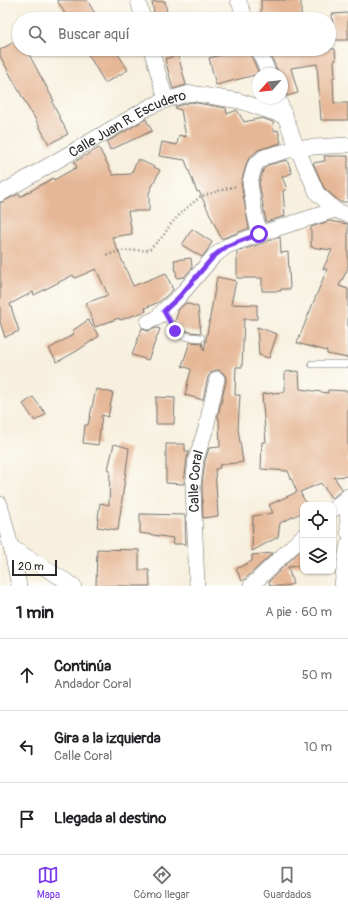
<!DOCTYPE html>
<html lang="es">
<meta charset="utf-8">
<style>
:root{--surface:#fff;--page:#f2f2f2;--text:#202124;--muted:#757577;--line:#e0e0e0;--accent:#7c3aed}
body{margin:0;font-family:Pangolin,sans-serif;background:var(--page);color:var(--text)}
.controls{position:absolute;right:12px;bottom:12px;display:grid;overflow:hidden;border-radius:8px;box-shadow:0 1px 3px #0004}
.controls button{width:36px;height:36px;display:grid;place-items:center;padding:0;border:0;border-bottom:1px solid var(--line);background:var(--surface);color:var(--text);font:20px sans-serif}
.compass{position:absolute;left:252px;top:68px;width:36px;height:36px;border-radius:50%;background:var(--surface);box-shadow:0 1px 3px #0004;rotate:243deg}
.scale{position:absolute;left:12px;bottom:10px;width:45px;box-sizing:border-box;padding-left:4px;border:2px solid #2b2b2b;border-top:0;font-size:11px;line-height:14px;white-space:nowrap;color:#2b2b2b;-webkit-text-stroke:3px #fdfcf7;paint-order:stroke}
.stop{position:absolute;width:12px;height:12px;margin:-9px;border:3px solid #7c3aed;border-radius:50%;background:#fff}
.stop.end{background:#7c3aed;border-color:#fff;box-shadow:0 1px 4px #0008}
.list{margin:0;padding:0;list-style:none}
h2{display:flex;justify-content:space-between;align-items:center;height:52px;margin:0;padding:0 16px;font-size:17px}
h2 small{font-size:13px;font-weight:400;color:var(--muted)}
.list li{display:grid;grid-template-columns:26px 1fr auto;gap:12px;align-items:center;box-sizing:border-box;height:72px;padding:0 16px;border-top:1px solid var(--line)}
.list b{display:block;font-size:15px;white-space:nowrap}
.list p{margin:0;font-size:13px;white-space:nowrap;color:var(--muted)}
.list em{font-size:13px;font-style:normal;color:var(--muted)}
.icon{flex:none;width:22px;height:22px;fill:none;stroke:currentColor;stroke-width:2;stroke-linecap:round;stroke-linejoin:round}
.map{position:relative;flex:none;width:348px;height:586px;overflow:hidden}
.search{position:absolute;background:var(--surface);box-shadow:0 1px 3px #0004;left:12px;right:12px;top:12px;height:44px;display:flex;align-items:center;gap:10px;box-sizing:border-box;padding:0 14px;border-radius:22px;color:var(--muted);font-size:15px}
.sheet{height:268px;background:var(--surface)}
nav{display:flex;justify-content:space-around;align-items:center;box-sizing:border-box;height:56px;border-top:1px solid var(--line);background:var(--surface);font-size:11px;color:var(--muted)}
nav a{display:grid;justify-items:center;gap:2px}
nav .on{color:var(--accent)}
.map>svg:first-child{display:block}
.building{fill:#e6b796}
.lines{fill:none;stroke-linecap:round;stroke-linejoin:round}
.lane-casing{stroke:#72706a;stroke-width:8}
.street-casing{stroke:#72706a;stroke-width:16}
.path{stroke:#72706a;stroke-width:2.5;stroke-dasharray:1 3;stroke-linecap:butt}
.lane{stroke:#fff;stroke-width:7}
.street{stroke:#fff;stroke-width:15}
.route{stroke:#7c3aed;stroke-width:5}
.labels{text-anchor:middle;stroke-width:4;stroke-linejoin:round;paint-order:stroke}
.street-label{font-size:14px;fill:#2b2b2b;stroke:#fdfcf7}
</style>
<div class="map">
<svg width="348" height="586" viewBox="0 0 348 586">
<rect width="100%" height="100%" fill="#fdfcf7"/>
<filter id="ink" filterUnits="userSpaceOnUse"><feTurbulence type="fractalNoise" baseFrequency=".025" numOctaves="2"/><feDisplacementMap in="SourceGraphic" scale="8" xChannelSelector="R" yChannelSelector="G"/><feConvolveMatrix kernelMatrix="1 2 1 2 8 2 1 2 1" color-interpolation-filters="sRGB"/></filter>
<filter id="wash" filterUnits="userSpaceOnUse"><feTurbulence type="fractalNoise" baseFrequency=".012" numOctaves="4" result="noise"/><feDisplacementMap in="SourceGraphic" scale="16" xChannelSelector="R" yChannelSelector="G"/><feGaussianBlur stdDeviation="0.9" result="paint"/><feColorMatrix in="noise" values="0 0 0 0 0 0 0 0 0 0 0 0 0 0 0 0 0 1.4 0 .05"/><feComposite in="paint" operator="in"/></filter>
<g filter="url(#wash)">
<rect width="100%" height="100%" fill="#f7f0de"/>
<g id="blocks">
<path class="building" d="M57 0H87L98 19H68Z
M261 0H301V16H261Z
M165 1 168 19H155L152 2Z
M348 13V40H334L332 14Z
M19 39V49H26L54 101 52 102 68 134 49 144 32 113H31L0 56V50Z
M85 49H115L128 70 105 83Z
M243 49H249L250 53 259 74 216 85 209 58Z
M268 49H335L336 60 334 61 335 77H333L334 103H348V120H321L317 64 291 68 298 93 287 96 285 93 282 81V74H278L277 70Z
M178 55 186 85 173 89 165 59Z
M191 102 226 108 227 114 237 110 244 122 262 118 273 122 274 131 278 130 281 143 258 150 249 158 247 162 241 183 249 228 224 238H221L199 191 197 192 185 160 159 156 162 142 177 145 179 135 186 137 181 110 175 108V107Z
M146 119 152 131 110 150 107 142Z
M99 148 113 175 131 174 138 159 160 170 149 193V211H128L132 234 112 237 133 286 166 273 173 290 159 302 145 308 146 311 120 320 119 318 95 327 86 303 108 295 96 269 75 278 73 275 34 295 33 292 10 304 19 331 5 337 0 322V203L19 194 20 197 53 178 54 180 77 167 74 162Z
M324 156H348V202H340L324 188 313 163 325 161Z
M287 160 292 173 282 177 287 189 283 191 285 216 266 222 259 183 263 170 268 165Z
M329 221 348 224V268L339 286 348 289V358L327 354V351L297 343 327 269H323L332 250 311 247V227Z
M192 229 212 242 208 249 202 257 182 245Z
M280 237 281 253 288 252 290 289H281V291H262V278H237V252Z
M191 258 192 268 184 277 177 278 174 260Z
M217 277 236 281 231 304 257 305V319H244L242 367H236L235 395H240L238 429 243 462 219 465 220 468 215 469 218 516 203 518 202 486 205 461 209 448 220 447 219 418H218V416L226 381V377L223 373 219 370H215L211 373 208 377 203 400 185 395 191 369 182 366 190 342 202 343 204 351Z
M186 303 198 307 201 333 190 332 180 328 175 321 179 309Z
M88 320 99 336 77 351 57 362 49 349 74 334 72 331Z
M257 327 277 334 269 358 259 355Z
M142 328 147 331 157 328 160 329 148 360 132 355Z
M299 371 300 389 328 393V390L348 391V476L334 477 342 489 332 499 321 483 300 492 307 505H303V512L280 523 278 537 252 551 253 516 273 513 269 505 297 492 288 471 261 469 262 442H266L262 394 285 392V372Z
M96 389 113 393 108 417 102 415 98 445 83 443 85 425H88Z
M33 397 46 414 35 421 23 404Z
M156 397 175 398 174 424H156Z
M114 444 129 448 118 530 97 527 100 503 109 505 110 470 108 469Z
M166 444H185V451H189L187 458 184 484 166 483Z
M140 514 185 515 186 544H172L173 538 140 533Z
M97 549 139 550V570H149L150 586H96Z
M302 549H303V566L288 567 293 584 285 586H270L269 581Z
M273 553 246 578 242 581 236 569 252 561V555Z"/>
</g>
</g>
<g filter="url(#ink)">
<use href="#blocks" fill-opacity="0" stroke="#72706a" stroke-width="1"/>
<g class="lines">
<defs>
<path id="lane" d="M163 311 175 331 183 336 201 338
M312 364H348"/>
<g id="street">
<path d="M138 0 143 19"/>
<path d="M238 0 246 19"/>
<path d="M151 49 166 100"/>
<path d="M258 49 269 74"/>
<path d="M278 98 297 148 317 193 335 210 348 215"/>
<path id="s1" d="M0 194 149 107 166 100 190 93 240 101 286 117"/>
<path d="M259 234 254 210 250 182 255 165 264 157 297 148 348 145"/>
<path d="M148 322 157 318 163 311 179 297 214 256 227 246 259 234 335 210"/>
<path d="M347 498 348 532"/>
<path d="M0 504 11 547 19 586"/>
<path d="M333 510 348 496"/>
<path d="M11 547 74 586"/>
<path id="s2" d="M197 586 193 486 196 459 206 428 217 379"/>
<path d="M251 586 303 536"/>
<path d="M342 586 345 559 348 544"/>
</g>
</defs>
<use href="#lane" class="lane-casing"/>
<use href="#street" class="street-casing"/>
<path class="path" d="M107 255 119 251 149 250 163 236 171 224 183 211 200 197 218 191 236 186"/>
<use href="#lane" class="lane"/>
<use href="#street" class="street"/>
</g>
</g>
<g class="lines" filter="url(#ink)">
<path class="route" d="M175 331 164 311 179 297 214 256 227 246 259 234"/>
</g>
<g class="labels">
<g class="street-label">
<text dy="5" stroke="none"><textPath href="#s1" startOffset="146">Calle Juan R. Escudero</textPath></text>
<text dy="5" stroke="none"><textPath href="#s2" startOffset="105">Calle Coral</textPath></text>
</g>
</g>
</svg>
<div class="controls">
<button><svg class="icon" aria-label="locate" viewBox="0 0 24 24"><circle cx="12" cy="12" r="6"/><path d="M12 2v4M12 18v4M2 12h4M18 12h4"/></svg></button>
<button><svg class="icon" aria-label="layers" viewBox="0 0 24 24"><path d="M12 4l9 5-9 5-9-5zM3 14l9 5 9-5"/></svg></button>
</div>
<svg class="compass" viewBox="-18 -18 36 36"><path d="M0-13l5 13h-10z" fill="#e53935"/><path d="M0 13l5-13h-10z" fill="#757577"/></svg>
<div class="scale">20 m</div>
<div class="stop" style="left:259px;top:234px"></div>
<div class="stop end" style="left:175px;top:331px"></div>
<div class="search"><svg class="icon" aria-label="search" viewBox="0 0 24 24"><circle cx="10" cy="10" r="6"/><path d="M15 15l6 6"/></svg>Buscar aquí</div>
</div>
<section class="sheet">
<h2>1 min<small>A pie · 60 m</small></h2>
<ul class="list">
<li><svg class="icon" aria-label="ahead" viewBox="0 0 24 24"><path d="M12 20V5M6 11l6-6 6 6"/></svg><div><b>Continúa</b><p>Andador Coral</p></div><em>50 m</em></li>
<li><svg class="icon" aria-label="left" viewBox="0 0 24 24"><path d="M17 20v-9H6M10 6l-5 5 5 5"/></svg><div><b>Gira a la izquierda</b><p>Calle Coral</p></div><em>10 m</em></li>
<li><svg class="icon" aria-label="arrive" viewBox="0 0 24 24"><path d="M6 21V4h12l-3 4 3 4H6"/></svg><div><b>Llegada al destino</b></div></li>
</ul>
</section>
<nav>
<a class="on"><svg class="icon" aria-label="map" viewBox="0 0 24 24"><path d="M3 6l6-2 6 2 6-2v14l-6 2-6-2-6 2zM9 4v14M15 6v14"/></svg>Mapa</a>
<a><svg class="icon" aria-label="directions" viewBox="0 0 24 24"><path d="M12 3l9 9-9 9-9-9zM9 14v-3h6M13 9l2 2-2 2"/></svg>Cómo llegar</a>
<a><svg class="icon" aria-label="saved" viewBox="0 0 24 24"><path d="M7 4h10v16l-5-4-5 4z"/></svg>Guardados</a>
</nav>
